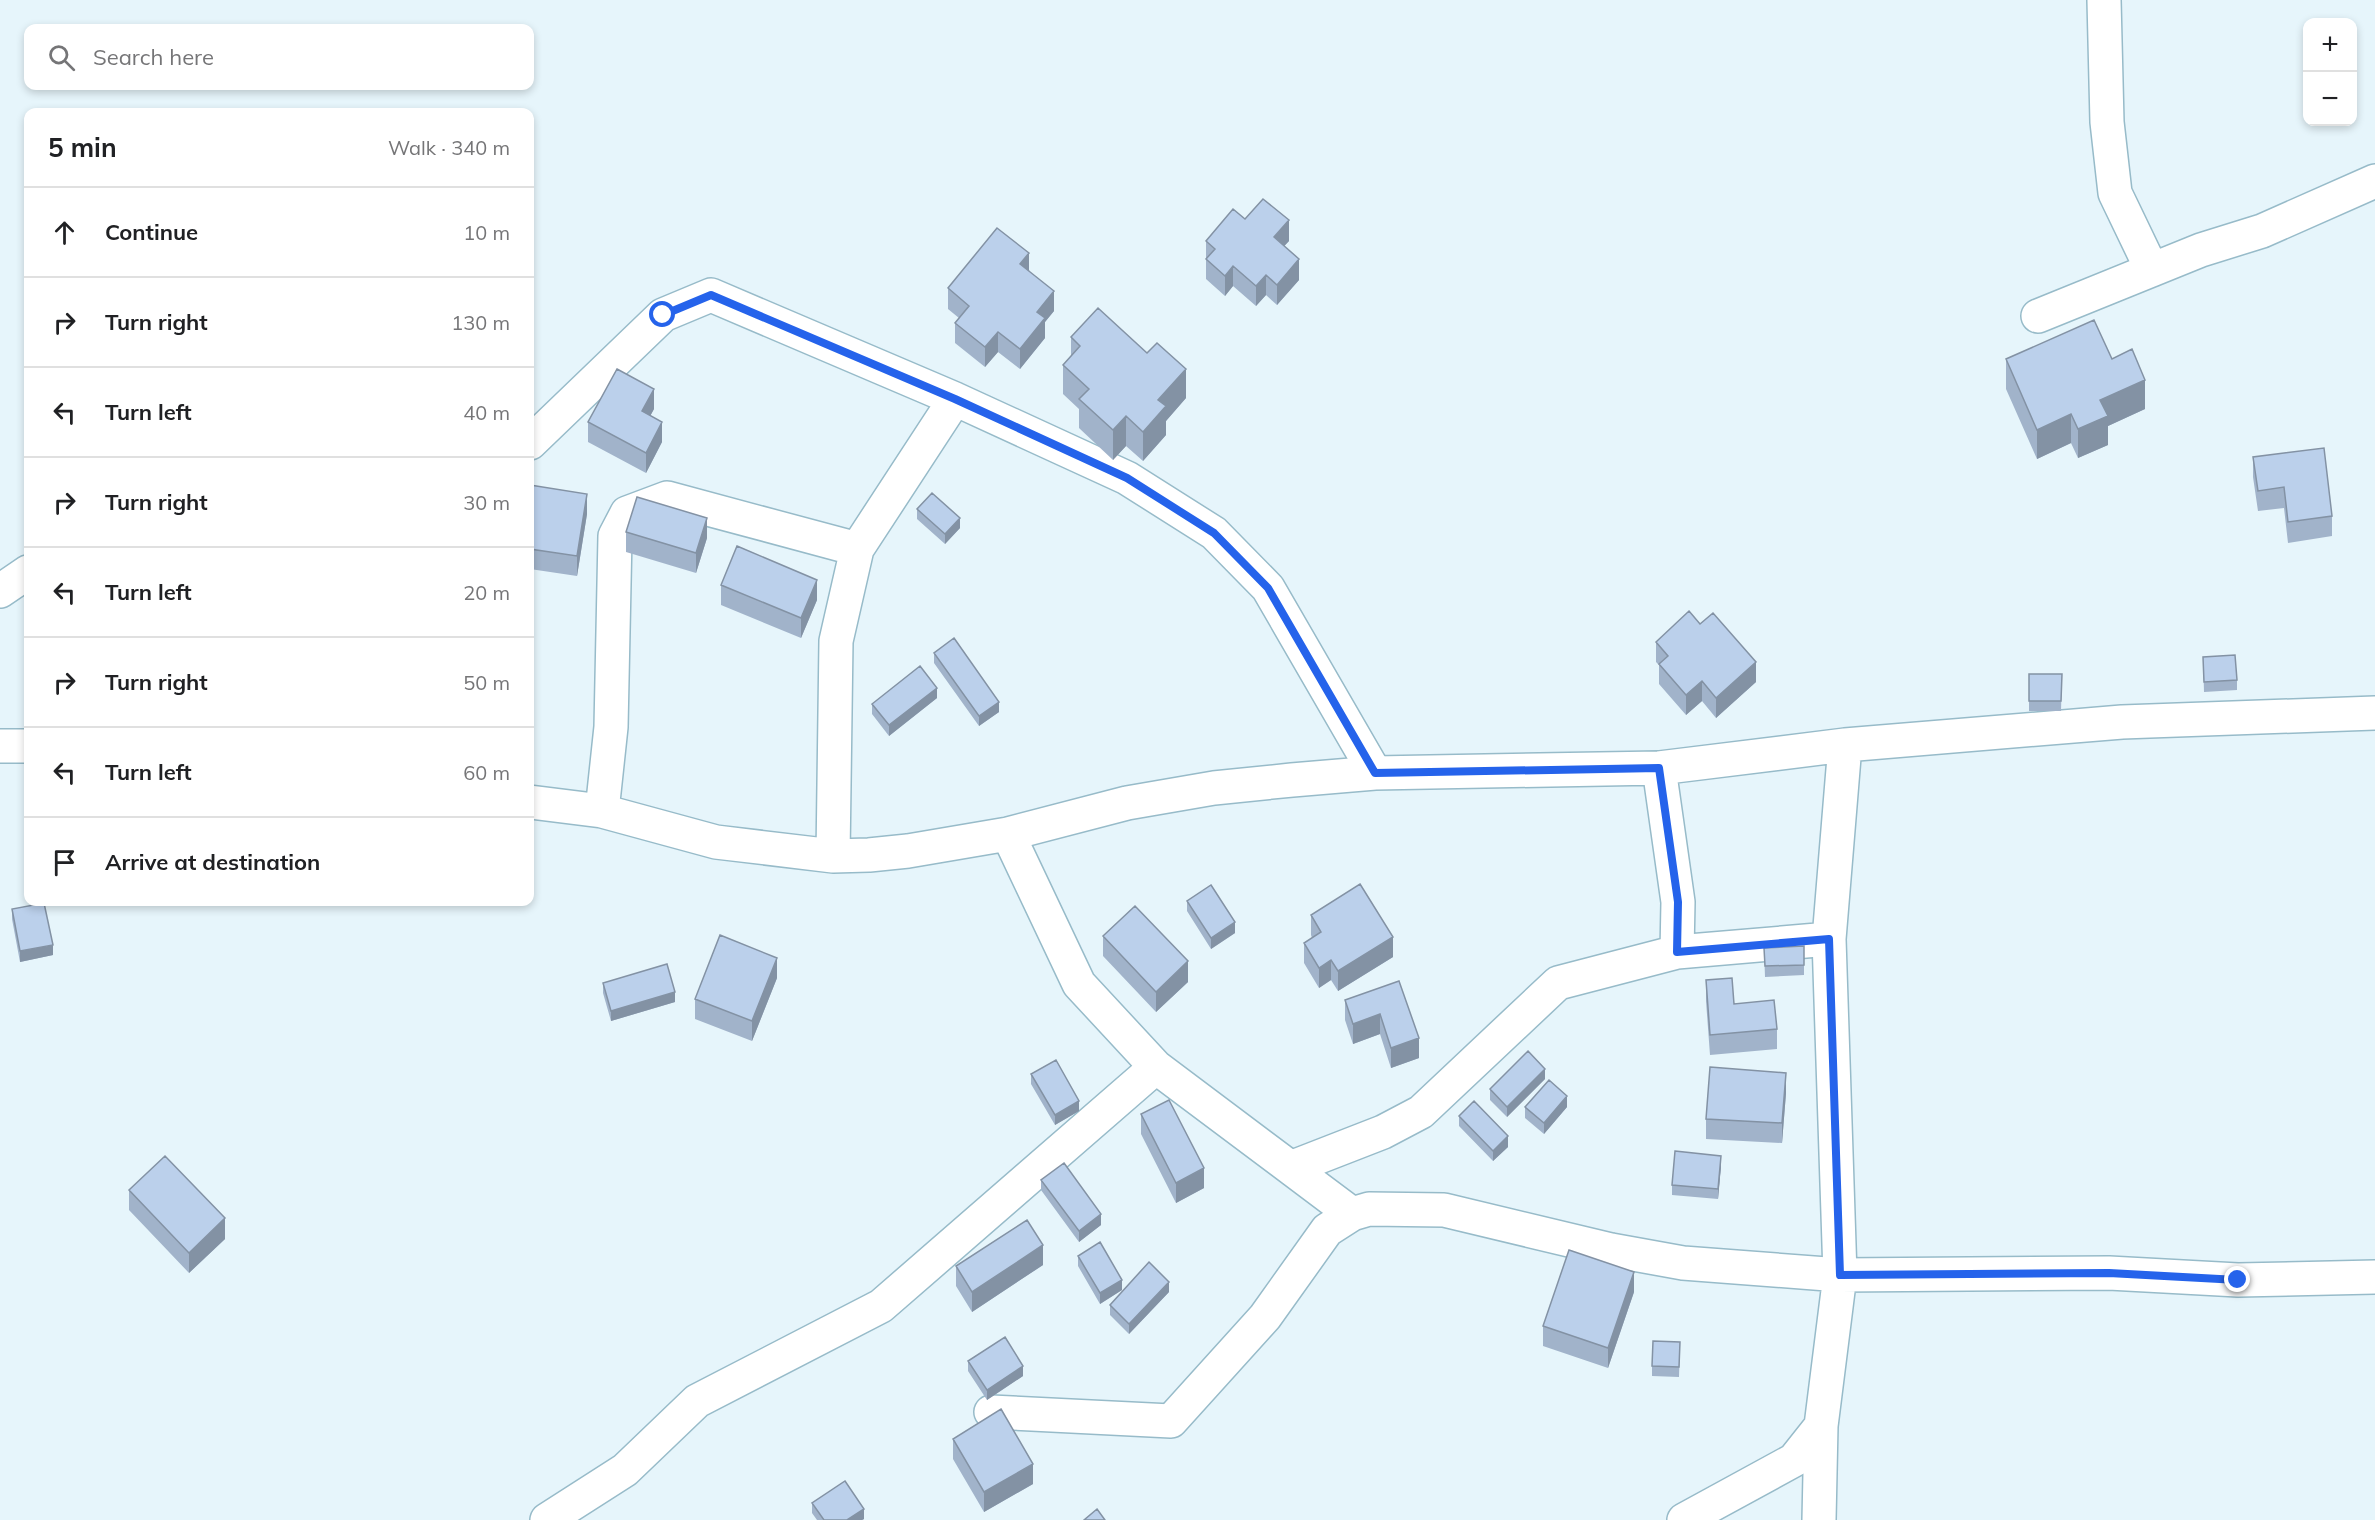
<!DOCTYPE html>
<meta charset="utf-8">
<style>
:root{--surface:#fff;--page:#f6f6f6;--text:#202124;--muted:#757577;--line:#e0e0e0}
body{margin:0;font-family:Mulish,sans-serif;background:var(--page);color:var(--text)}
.controls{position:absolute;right:18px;top:18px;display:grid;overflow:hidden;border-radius:12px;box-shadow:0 3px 9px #0003}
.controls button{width:54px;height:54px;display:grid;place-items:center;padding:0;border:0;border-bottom:2px solid var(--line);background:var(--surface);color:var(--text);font:30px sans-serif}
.stop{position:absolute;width:18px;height:18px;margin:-14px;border:4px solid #2563eb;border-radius:50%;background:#fff}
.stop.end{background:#2563eb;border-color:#fff;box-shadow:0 2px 6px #0008}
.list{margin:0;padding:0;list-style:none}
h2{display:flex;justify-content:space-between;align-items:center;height:78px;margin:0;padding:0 24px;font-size:26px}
h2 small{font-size:20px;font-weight:400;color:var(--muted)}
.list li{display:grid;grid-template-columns:39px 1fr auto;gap:18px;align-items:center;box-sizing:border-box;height:90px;padding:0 24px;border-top:2px solid var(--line)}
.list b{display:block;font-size:22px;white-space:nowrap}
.list em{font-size:20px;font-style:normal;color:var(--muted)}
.icon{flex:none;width:33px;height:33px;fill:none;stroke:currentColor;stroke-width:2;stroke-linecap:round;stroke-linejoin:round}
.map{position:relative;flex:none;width:2375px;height:1520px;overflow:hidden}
.search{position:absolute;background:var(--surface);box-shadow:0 3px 9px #0003;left:24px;top:24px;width:510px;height:66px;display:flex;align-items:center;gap:15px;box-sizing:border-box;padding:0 21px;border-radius:12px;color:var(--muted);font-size:22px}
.panel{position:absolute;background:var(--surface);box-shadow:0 3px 9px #0003;left:24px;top:108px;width:510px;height:798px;border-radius:12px}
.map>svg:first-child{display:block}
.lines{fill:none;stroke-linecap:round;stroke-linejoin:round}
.street-casing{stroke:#97bbc9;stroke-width:36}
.street{stroke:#fff;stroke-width:33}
.wall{fill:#a1b3ca}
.shaded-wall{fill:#8392a4}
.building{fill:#bbd0eb;stroke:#8392a4;stroke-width:1.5}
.route{stroke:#2563eb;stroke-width:8}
</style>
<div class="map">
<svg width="2375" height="1520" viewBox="0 0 2375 1520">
<rect width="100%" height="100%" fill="#e6f5fb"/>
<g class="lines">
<defs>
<path id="street" d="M2104 0 2107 122 2115 193 2152 270
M2038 316 2201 250 2262 231 2375 181
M530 443 663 315 711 295 955 399 1127 478 1214 533 1268 588 1375 773
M0 591 28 572
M0 746H28
M1659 768 1678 902 1677 952
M530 802 602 811 716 842 833 856 869 855 908 851 1008 834 1127 803 1214 788 1292 780 1375 773 1659 768 1845 745 2122 722 2375 713
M602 811 611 727 615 536 627 513 667 498 857 549
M1008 834 1079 984 1156 1067 1352 1214
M833 856 836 641 857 549 955 399
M1293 1167 1383 1132 1421 1112 1558 983 1677 952 1829 939
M991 1412 1171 1421 1265 1317 1327 1230 1352 1214 1369 1209 1444 1210 1611 1250 1683 1263 1840 1275 2109 1273 2238 1280 2375 1277
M547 1520 625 1470 697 1401 881 1306 1156 1067
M1684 1520 1794 1460 1821 1426 1840 1275 1829 939 1845 745
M1819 1520 1821 1426"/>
</defs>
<use href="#street" class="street-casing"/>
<use href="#street" class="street"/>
</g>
<path class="wall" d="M1245 219 1289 241 1284 246 1299 280 1277 305 1266 295 1256 306 1233 286 1225 296 1206 279V241Z
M1029 270 1054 311 1045 322V338L1020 369 998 352 985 367 955 343V323L959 318 948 309V288Z
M1071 337 1186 398 1166 421V435L1143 461 1126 446 1113 460 1079 428V409L1063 394V365L1071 356Z
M2006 359H2112L2145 409 2108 426V445L2078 458 2071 443 2037 459 2006 389Z
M654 409 650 416 662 442 646 473 588 442V422Z
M2253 457 2332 516V536L2288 543 2284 508 2258 511 2253 477Z
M530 485 587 514 577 576 530 569Z
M917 509 960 528 945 544 917 519Z
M626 532 707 538 696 573 626 552Z
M721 585 817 600 801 638 721 605Z
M1700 624 1756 682 1716 718 1702 701 1686 715 1659 684V665L1656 662V642Z
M934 653 999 712 979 726 934 663Z
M2203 657 2237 680V690L2204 692Z
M2029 674H2062L2061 711H2029Z
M937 698 889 736 872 714V704Z
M1187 901 1235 933 1211 949 1187 911Z
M12 909 53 955 20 962 12 919Z
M1311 915 1393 957 1338 991 1331 980 1319 988 1304 963V943L1312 938 1311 935Z
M1103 936 1188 982 1156 1012 1103 956Z
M1804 946V975L1765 977 1764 948Z
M777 978 752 1041 695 1019V999Z
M1706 980 1734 1004 1777 1029V1049L1710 1055 1706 1001Z
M1399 981 1419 1058 1391 1068 1380 1034 1353 1044 1345 1020V1000Z
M603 983 675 1002 611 1021 603 993Z
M1031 1074 1079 1111 1055 1125 1031 1084Z
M1545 1079 1507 1117 1490 1100V1089Z
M1786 1093 1782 1143 1706 1139V1119Z
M1525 1107H1567L1544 1134 1525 1118Z
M1141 1114 1204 1188 1176 1203 1141 1134Z
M1459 1116 1508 1147 1493 1161 1459 1126Z
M1721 1166 1718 1199 1672 1195V1185Z
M1041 1180 1101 1225 1079 1242 1041 1190Z
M129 1190 225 1239 189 1273 129 1210Z
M1078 1256 1122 1290 1100 1304 1078 1266Z
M1043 1265 972 1312 956 1286V1266Z
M1169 1292 1129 1334 1110 1315V1305Z
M1634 1292 1608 1368 1543 1346V1326Z
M1680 1342 1679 1377 1652 1376V1366Z
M968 1361 1023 1376 987 1400 968 1371Z
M953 1439 1033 1484 984 1512 953 1459Z
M812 1503 864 1519 862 1520H817L812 1513Z"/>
<path class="shaded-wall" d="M1289 220V241L1274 257V237Z
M1029 253V273L1020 264Z
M1299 259V280L1277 305V285Z
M1233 266V286L1225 296V276Z
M1266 275V295L1256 306V286Z
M1054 291V311L1045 322V338L1020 369V349L1037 312Z
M998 332V352L985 367V347Z
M1186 369V398L1166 421V435L1143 461V432L1158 400Z
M2145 380V409L2108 426V445L2078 458V429L2100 400Z
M654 389V409L642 431V411Z
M2071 414V443L2037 459V430Z
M1126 416V446L1113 460V430Z
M662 422V442L646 473V453Z
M587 494V514L577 576V556Z
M707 518V538L696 573V553Z
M960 518V528L945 544V534Z
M817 580V600L801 638V618Z
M1756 662V682L1716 718V698Z
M1702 681V701L1686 715V695Z
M937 688V698L889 736V725Z
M999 702V712L979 726V716Z
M1235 922V933L1211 949V938Z
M1393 937V957L1338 991V971Z
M53 945V955L20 962V951Z
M777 958V978L752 1041V1021Z
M1331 960V980L1319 988V968Z
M1188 961V982L1156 1012V992Z
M675 992V1002L611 1021V1011Z
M1380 1014V1034L1353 1044V1024Z
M1419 1038V1058L1391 1068V1048Z
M1545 1069V1079L1507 1117V1107Z
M1786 1073V1093L1782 1143V1123Z
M1567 1096V1107L1544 1134V1123Z
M1079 1101V1111L1055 1125V1115Z
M1508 1136V1147L1493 1161V1151Z
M1721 1156V1166L1718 1199V1189Z
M1204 1168V1188L1176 1203V1183Z
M1101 1214V1225L1079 1242V1231Z
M225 1218V1239L189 1273V1253Z
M1043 1245V1265L972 1312V1292Z
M1634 1272V1292L1608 1368V1348Z
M1122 1280V1290L1100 1304V1293Z
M1169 1282V1292L1129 1334V1324Z
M1023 1366V1376L987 1400V1390Z
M1033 1464V1484L984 1512V1492Z
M864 1509V1519L862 1520H847Z"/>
<path class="building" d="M1263 199 1289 220 1274 237 1299 259 1277 285 1266 275 1256 286 1233 266 1225 276 1206 259 1215 249 1206 241 1233 209 1245 219Z
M997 228 1029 253 1020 264 1054 291 1037 312 1045 318 1020 349 998 332 985 347 955 323 969 306 948 288Z
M1098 308 1147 353 1157 343 1186 369 1158 400 1166 406 1143 432 1126 416 1113 430 1079 399 1089 389 1063 365 1080 346 1071 337Z
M2094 320 2112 359 2132 349 2145 380 2100 400 2108 416 2078 429 2071 414 2037 430 2006 359Z
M617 369 654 389 642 411 662 422 646 453 588 422Z
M2324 448 2332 516 2288 522 2284 487 2258 491 2253 457Z
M530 485 587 494 577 556 530 549Z
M932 493 960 518 945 534 917 509Z
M637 497 707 518 696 553 626 532Z
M737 546 817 580 801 618 721 585Z
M1689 611 1700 624 1713 613 1756 662 1716 698 1702 681 1686 695 1659 664 1668 656 1656 642Z
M954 638 999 702 979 716 934 653Z
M2235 655 2237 680 2204 682 2203 657Z
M920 666 937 688 889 725 872 704Z
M2029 674H2062L2061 701H2029Z
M1360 884 1393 937 1338 971 1331 960 1319 968 1304 943 1321 932 1311 915Z
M1211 885 1235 922 1211 938 1187 901Z
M44 903 53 945 20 951 12 909Z
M1135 906 1188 961 1156 992 1103 936Z
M720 935 777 958 752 1021 695 999Z
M1804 946V965L1765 966 1764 948Z
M667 964 675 992 611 1011 603 983Z
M1732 978 1734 1004 1774 1000 1777 1029 1710 1035 1706 980Z
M1399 981 1419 1038 1391 1048 1380 1014 1353 1024 1345 1000Z
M1528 1051 1545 1069 1507 1107 1490 1089Z
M1056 1060 1079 1101 1055 1115 1031 1074Z
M1710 1067 1786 1073 1782 1123 1706 1119Z
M1549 1080 1567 1096 1544 1123 1525 1107Z
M1169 1100 1204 1168 1176 1183 1141 1114Z
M1474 1101 1508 1136 1493 1151 1459 1116Z
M1675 1151 1721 1156 1718 1189 1672 1185Z
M165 1156 225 1218 189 1253 129 1190Z
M1064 1163 1101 1214 1079 1231 1041 1180Z
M1027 1220 1043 1245 972 1292 956 1266Z
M1100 1242 1122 1280 1100 1293 1078 1256Z
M1569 1250 1634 1272 1608 1348 1543 1326Z
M1149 1262 1169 1282 1129 1324 1110 1305Z
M1005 1337 1023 1366 987 1390 968 1361Z
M1653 1341 1680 1342 1679 1367 1652 1366Z
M1001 1409 1033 1464 984 1492 953 1439Z
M845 1481 864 1509 847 1520H824L812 1503Z
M1097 1509 1105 1520H1084Z"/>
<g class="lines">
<path class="route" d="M663 315 711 295 955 399 1127 478 1214 533 1268 588 1375 773 1659 768 1678 902 1677 952 1829 939 1840 1275 2109 1273 2238 1280"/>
</g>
</svg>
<div class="controls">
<button>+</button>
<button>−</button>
</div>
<div class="stop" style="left:663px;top:315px"></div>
<div class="stop end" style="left:2238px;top:1280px"></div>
<div class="search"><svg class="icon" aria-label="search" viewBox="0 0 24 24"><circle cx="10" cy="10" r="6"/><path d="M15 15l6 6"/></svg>Search here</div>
<section class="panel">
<h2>5 min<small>Walk · 340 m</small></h2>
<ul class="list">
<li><svg class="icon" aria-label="ahead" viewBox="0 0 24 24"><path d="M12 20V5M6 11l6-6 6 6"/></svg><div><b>Continue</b></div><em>10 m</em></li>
<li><svg class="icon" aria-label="right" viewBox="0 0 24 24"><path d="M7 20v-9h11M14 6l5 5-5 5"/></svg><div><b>Turn right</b></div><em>130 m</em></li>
<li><svg class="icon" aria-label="left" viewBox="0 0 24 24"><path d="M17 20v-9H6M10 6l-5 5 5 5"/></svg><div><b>Turn left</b></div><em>40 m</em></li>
<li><svg class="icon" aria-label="right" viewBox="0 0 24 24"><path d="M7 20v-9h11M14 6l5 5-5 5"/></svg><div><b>Turn right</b></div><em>30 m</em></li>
<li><svg class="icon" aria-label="left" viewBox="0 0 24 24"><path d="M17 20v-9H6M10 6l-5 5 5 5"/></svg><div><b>Turn left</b></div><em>20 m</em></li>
<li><svg class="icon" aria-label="right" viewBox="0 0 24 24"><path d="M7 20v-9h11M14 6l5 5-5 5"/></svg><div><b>Turn right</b></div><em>50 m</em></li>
<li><svg class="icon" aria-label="left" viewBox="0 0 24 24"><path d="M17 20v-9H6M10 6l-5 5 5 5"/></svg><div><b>Turn left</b></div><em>60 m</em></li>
<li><svg class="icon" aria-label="arrive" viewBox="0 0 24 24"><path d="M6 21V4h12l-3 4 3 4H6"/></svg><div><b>Arrive at destination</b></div></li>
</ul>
</section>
</div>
